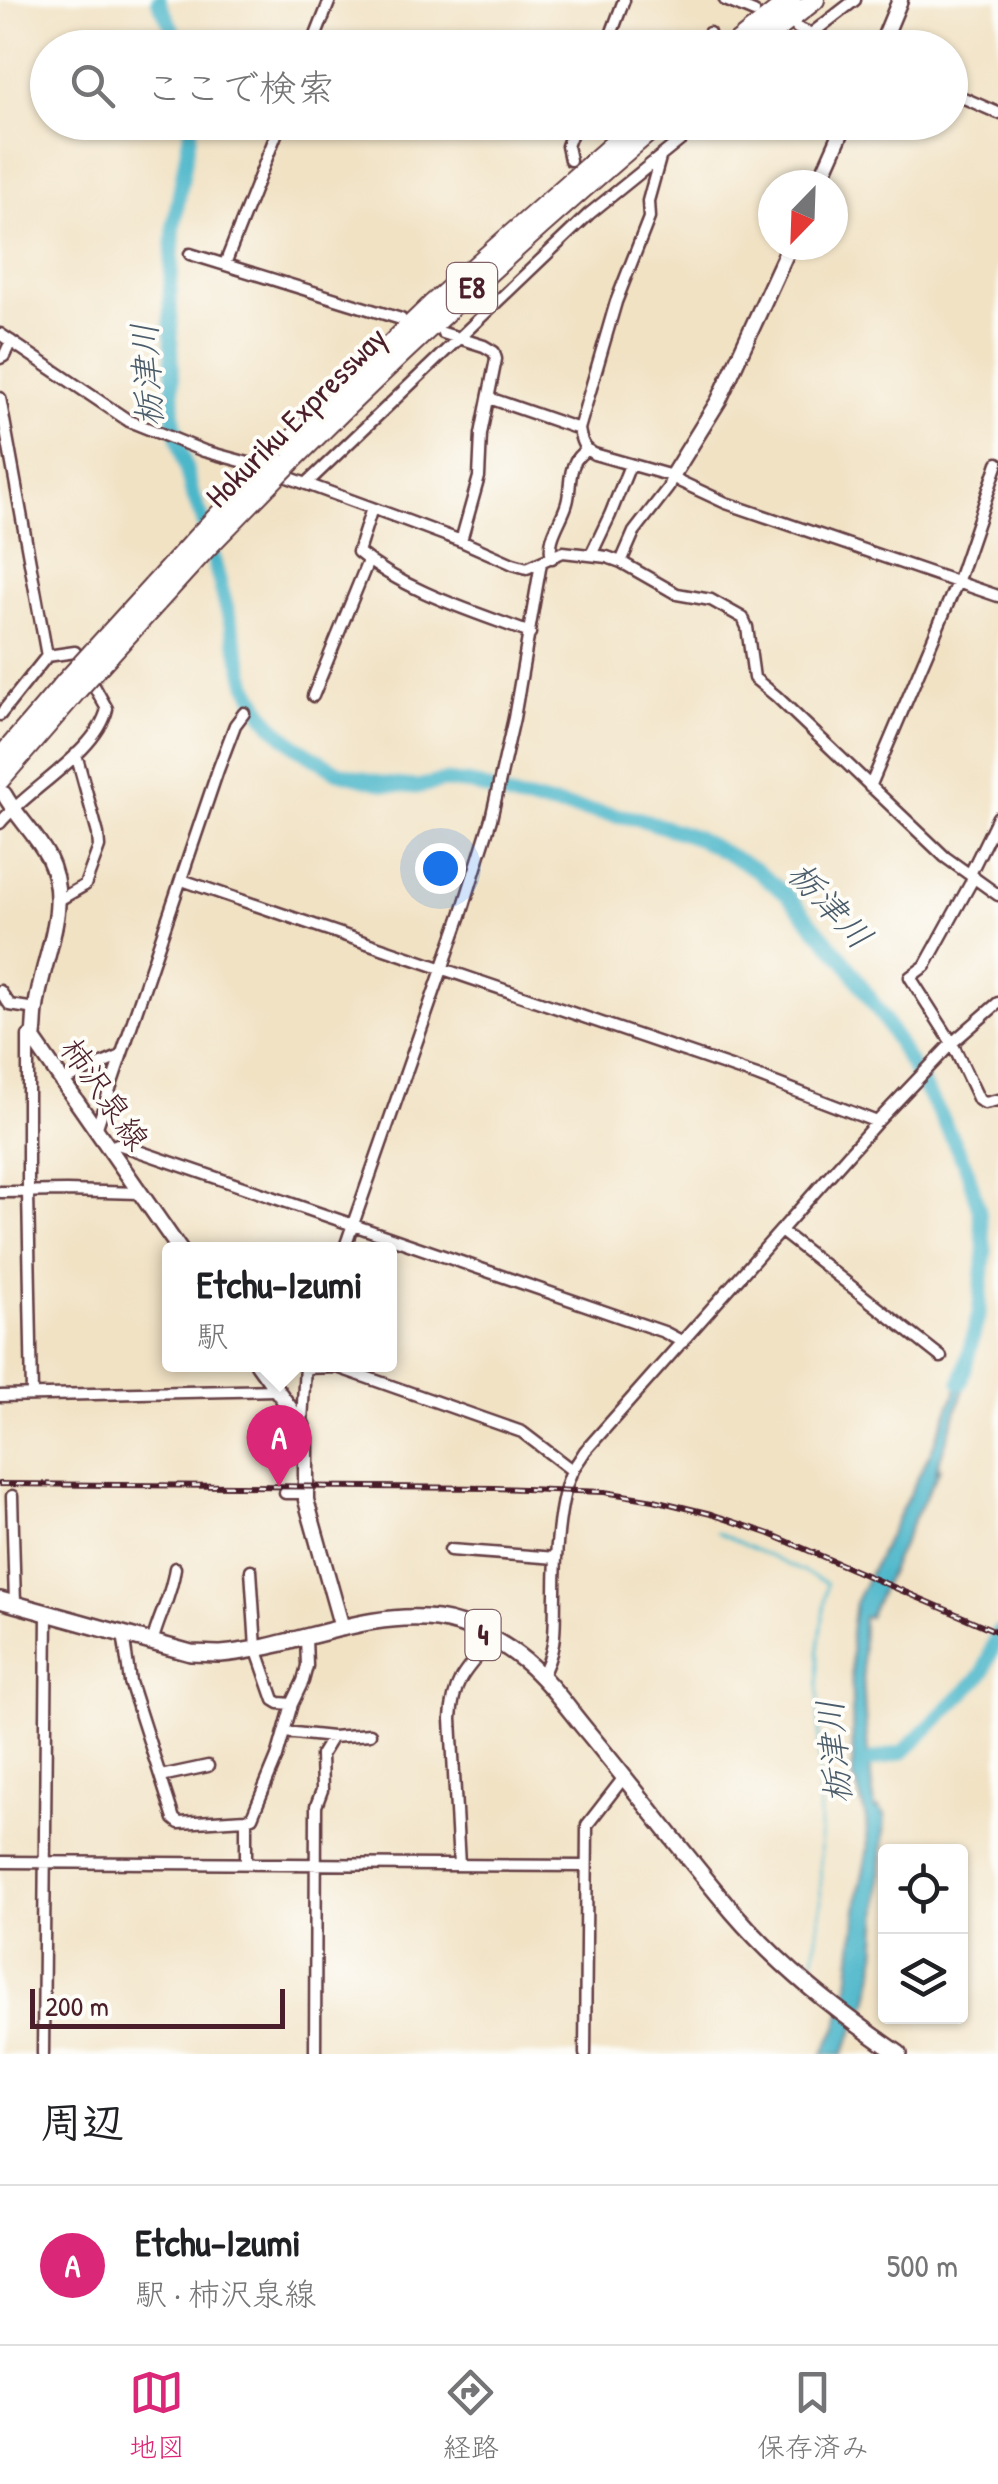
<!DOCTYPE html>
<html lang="ja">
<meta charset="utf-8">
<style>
:root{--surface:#fff;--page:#f2f2f2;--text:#202124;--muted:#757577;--line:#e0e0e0;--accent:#db2777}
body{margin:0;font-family:"Patrick Hand","Klee One",sans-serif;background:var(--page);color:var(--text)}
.controls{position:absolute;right:30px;bottom:30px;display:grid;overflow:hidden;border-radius:10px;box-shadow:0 2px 8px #0004}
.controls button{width:90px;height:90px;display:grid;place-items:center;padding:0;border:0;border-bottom:2px solid var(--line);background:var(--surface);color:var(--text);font:50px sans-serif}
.compass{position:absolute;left:758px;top:170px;width:90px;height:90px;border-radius:50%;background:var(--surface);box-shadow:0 2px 8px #0004;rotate:203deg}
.scale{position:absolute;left:30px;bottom:25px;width:255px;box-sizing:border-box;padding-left:10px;border:5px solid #4a1f2b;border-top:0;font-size:28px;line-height:35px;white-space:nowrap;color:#4a1f2b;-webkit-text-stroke:8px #fdfcf7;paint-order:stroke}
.you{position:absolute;left:440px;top:868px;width:35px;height:35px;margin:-25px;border:8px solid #fff;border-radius:50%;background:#1a73e8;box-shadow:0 0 0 15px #1a73e833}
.badge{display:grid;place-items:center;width:65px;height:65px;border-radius:50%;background:var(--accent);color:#fff;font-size:32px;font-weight:700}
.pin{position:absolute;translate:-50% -82px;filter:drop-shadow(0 2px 5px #0008)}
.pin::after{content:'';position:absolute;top:52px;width:35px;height:30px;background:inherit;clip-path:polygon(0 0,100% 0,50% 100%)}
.popup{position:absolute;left:162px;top:1242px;width:235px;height:130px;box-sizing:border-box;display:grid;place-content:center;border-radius:10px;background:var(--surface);filter:drop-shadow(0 2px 8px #0005);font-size:32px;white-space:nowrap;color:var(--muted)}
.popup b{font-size:38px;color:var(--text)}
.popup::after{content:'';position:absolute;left:50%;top:100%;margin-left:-20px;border:20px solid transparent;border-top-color:var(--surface)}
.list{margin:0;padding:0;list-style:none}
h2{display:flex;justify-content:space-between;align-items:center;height:130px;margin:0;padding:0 40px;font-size:42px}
h2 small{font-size:32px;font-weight:400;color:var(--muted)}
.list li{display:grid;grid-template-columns:65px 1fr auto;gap:30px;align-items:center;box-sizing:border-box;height:160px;padding:0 40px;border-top:2px solid var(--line)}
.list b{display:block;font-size:38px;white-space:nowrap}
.list p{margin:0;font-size:32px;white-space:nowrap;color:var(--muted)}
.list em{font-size:32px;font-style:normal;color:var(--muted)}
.icon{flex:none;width:55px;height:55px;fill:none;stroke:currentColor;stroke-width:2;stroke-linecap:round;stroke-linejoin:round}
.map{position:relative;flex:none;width:998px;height:2054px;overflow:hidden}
.search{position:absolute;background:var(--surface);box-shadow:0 2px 8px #0004;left:30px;right:30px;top:30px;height:110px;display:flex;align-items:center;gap:25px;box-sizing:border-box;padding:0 35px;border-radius:55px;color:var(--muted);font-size:38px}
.sheet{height:290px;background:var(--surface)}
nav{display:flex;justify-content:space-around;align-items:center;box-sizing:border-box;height:140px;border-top:2px solid var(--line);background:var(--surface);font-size:28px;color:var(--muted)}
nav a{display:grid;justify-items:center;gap:5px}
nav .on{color:var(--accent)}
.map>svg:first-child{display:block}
.water{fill:#4db7ca;stroke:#4c6b7a;stroke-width:2.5}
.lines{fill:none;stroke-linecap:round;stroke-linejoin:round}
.stream{stroke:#4db7ca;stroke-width:2.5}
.river{stroke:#4db7ca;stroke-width:15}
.street-casing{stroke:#633c42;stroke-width:15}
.secondary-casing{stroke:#633c42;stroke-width:19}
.primary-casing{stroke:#633c42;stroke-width:20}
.highway-casing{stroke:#633c42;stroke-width:22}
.street{stroke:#fff;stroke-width:10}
.secondary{stroke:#fff;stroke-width:14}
.primary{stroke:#fff;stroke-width:15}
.highway{stroke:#fff;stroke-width:18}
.rail-casing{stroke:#4a1f2b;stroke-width:6}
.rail{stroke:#fdfcf7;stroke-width:2.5;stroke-dasharray:8;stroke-linecap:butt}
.highway-bridge-casing{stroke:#633c42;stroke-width:22;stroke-linecap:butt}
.highway-bridge{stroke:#fff;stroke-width:18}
.labels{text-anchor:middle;stroke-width:8;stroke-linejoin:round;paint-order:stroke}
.shield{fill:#fdfcf7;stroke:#806168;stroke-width:2.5}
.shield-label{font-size:30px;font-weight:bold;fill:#4a1f2b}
.street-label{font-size:32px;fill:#4a1f2b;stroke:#fdfcf7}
.water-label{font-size:35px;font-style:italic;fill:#4b5c6b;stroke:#fdfcf7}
</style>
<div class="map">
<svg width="998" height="2054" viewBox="0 0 998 2054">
<rect width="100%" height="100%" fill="#fdfcf7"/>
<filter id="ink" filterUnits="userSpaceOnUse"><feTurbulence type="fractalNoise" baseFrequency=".01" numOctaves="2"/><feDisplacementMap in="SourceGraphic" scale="20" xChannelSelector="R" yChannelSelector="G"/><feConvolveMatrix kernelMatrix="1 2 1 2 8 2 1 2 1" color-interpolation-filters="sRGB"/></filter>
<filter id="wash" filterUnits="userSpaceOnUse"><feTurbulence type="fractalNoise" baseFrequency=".0048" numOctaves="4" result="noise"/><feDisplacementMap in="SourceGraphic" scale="40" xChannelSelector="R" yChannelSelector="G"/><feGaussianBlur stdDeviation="2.25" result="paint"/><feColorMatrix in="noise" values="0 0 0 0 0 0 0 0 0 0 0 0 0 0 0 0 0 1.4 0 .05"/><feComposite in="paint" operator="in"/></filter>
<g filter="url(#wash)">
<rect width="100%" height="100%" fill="#f1e2c4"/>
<path class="water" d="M972 1352 968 1377 936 1471 941 1467 913 1521 869 1617H863C861 1682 866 1745 875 1809L878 1808 885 1815 875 1971 868 2002 843 2054H823L837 2027 849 1985 859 1892 868 1849 866 1819 856 1782 853 1780 851 1632 855 1603 932 1449Z"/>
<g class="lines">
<path class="stream" d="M717 1532 827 1583 818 1652 821 1909 812 1972"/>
<path class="river" d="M158 0 182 48
M192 122 174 224 170 298 174 421 192 493 203 520 247 684 263 713 275 728 297 747 338 772 384 784 416 787 444 781 472 784 516 799 640 819 695 837 753 868 787 895 844 960 884 1019 944 1122 967 1169 979 1210 985 1250 979 1313 961 1383
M863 1763 903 1752 978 1679 984 1671 998 1632"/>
</g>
</g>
<g filter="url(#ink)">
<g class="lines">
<defs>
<path id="street" d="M725 0 754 12
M797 28 848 48
M709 33 712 48
M311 48 330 0
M606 48 624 0
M793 48 855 0
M950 92 998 113
M660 158 648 201 649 218 616 302 579 429C581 441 583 448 594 454L672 476 681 482 726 503 998 596
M570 160 567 146 576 122
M190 254 401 319
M225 264 281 122
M443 333 484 346 494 352 496 359 481 434 479 477 461 541
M0 334 129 421 204 451 252 464 394 516 461 541 513 564 527 568 563 552 607 557 621 562 677 594 711 600 743 618 747 627 754 678 776 696 945 857 998 895
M0 358 4 356 11 341
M0 398 47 656
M489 398 579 429
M306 484 589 214 703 122
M372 508 358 552C406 592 472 611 530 633
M591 555 610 515 630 465
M552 558C546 539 562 521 567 503 571 490 568 474 575 462 577 457 582 453 586 450
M621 562 634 532 668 488 672 476
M313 696 368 561
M0 715 47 656 75 652 107 709C97 752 28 789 0 823
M870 787 958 580 998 463
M970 874 998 817
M974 877 925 966 910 977 952 1043 979 1100 985 1103 998 1100
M182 880 757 1076 877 1122
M59 900 85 885 99 847 98 834 76 754
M0 991 10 1005 35 1009
M32 1033 28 1036V1192L32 1395
M62 1081 121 1056
M96 1130 218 770 235 725 244 713
M108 1148 118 1144 664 1332 683 1342
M0 1192 66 1191 140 1193
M782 1232 941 1357
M344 1250 461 915 491 819 514 718 541 563
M304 1368 337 1367 522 1432 573 1471
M0 1396 276 1390
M302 1424 305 1364
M285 1493H306
M12 1496 15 1604
M450 1550 556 1558
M251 1570 256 1648 274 1700 279 1703 292 1704
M125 1635 124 1640 130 1682 174 1819 179 1823 246 1819
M152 1643C159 1615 171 1598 175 1568
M541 1677C558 1647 554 1626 555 1594 555 1560 558 1501 572 1471 576 1464 581 1458 585 1451L877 1122 952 1043 998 1003
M285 1732 332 1737 370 1734
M161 1776 208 1766
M0 1862 586 1866
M246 1863V1819L252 1817 277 1757 292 1704 303 1681 307 1666 306 1637
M459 1865 451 1719C453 1679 467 1669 492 1640
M43 2054 47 1613
M315 2054 316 1806 322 1790 321 1755 332 1737
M585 2054 587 1825 625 1776"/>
<path id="secondary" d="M880 48 900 0
M818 185 846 122
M672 476 719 400 790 245
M4 794C16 816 36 834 48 857 73 907 42 957 36 1008 34 1018 35 1028 33 1039L180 1250
M258 1364 302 1425 306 1438V1500L342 1628"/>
<path id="primary" d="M0 1600 191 1653C201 1653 212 1654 221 1654 294 1648 364 1610 437 1619 467 1623 502 1642 525 1661 548 1680 566 1706 585 1729 635 1789 682 1852 733 1912 781 1968 838 2012 899 2054"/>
<path id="highway" d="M730 48 791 0
M754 48 815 0
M275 456 432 304 638 122
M291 462C410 343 533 230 661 122
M0 758 66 681
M0 780 76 692"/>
</defs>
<use href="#street" class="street-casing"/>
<use href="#secondary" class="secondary-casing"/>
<use href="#primary" class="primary-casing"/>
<use href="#highway" class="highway-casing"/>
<use href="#street" class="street"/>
<use href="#secondary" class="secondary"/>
<use href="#primary" class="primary"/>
<use href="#highway" class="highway"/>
<defs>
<path id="rail" d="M0 1484 496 1488 604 1492 654 1500 711 1514 770 1534 998 1632"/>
</defs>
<use href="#rail" class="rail-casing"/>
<use href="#rail" class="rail"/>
<defs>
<path id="highway-bridge" d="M66 681 198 536 275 456
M76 692 206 549 291 462"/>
</defs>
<use href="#highway-bridge" class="highway-bridge-casing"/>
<use href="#highway-bridge" class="highway-bridge"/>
</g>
</g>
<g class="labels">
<g class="shield">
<rect x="447" y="263" width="50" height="50" rx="8"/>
<rect x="465.5" y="1610" width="35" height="50" rx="8"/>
</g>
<g class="shield-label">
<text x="472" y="298">E8</text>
<text x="483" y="1645">4</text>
</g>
<g class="street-label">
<text transform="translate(296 417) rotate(-45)" y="11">Hokuriku Expressway</text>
<text transform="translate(105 1094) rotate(55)" y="11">柿沢泉線</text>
</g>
<g class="water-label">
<text transform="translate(147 375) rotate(-93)" y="12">栃津川</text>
<text transform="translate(830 905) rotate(47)" y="12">栃津川</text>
<text transform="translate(834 1752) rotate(-95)" y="12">栃津川</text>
</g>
</g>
</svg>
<div class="controls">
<button><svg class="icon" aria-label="locate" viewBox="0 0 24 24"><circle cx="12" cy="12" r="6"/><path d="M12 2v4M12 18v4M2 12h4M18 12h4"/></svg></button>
<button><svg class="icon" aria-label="layers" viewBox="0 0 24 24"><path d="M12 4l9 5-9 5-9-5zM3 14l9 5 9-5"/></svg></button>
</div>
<svg class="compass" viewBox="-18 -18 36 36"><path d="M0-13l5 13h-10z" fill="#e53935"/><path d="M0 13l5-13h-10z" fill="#757577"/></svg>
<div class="scale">200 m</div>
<div class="you"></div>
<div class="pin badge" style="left:279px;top:1487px">A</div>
<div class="popup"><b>Etchu-Izumi</b>駅</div>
<div class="search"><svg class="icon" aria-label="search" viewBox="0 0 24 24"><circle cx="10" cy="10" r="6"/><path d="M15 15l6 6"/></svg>ここで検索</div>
</div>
<section class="sheet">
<h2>周辺<small></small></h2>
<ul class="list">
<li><span class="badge">A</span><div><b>Etchu-Izumi</b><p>駅 · 柿沢泉線</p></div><em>500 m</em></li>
</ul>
</section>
<nav>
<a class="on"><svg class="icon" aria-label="map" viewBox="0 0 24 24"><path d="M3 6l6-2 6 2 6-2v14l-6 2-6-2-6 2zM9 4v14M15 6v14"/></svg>地図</a>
<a><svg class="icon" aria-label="directions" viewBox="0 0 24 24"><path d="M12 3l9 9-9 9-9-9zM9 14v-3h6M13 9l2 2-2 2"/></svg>経路</a>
<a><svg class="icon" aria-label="saved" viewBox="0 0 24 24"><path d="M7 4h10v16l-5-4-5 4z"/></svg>保存済み</a>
</nav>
